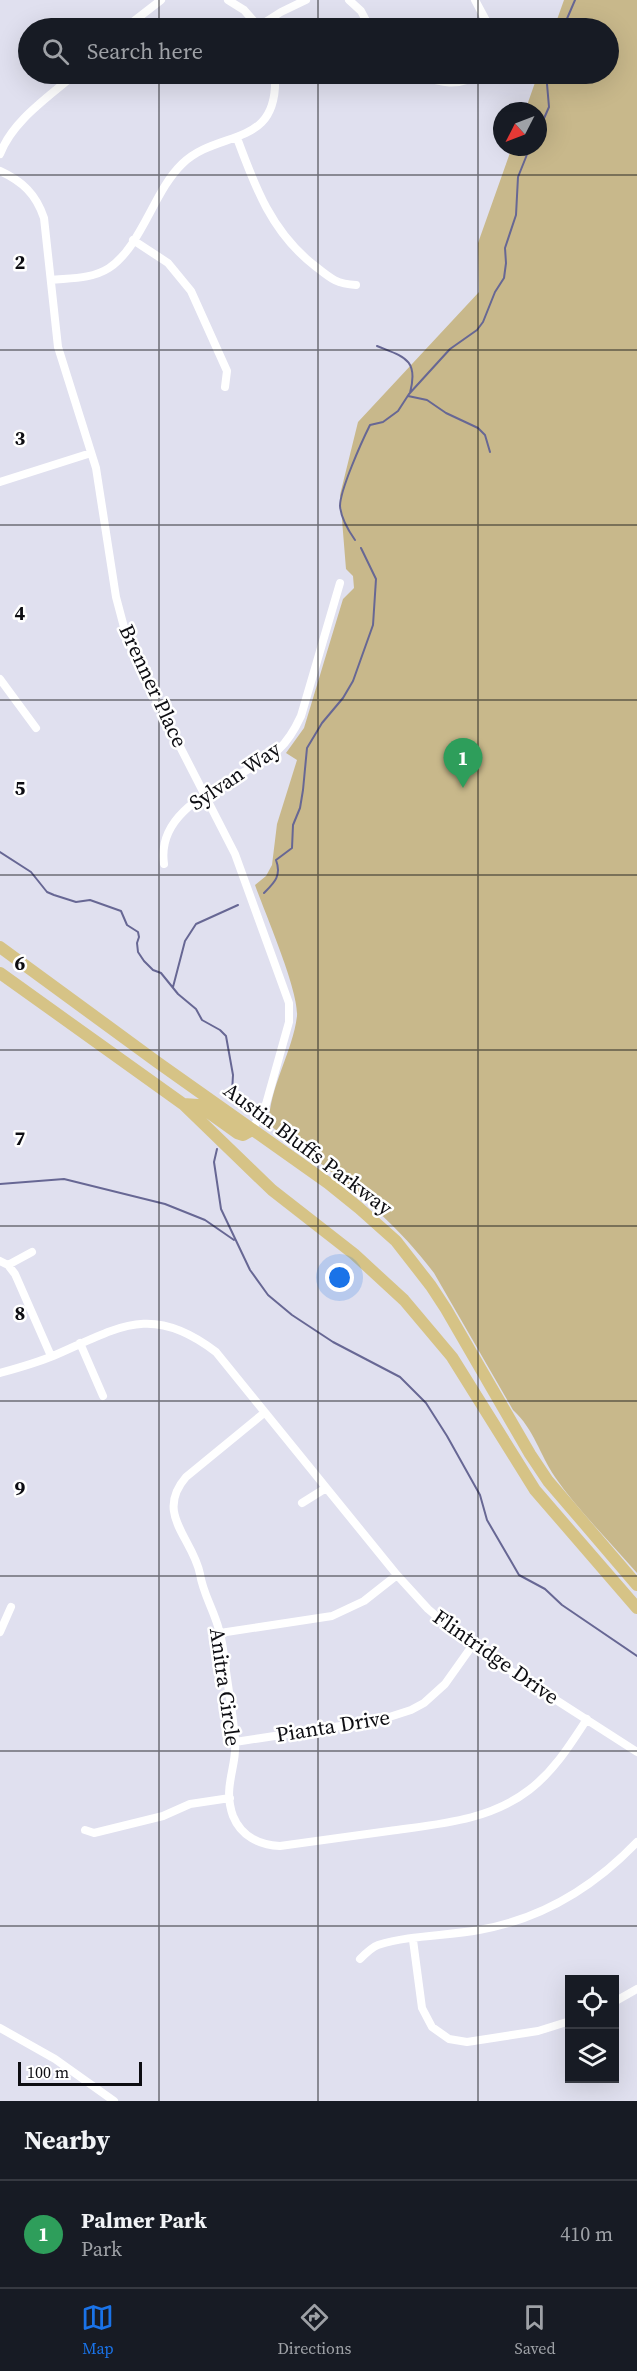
<!DOCTYPE html>
<style>
:root{--surface:#171b24;--page:#20242c;--text:#f1f3f6;--muted:#9ea1a6;--line:#363941;--accent:#1a73e8}
body{margin:0;font-family:"Source Serif 4",serif;background:var(--page);color:var(--text)}
.controls{position:absolute;right:18px;bottom:18px;display:grid;overflow:hidden;border-radius:0px;box-shadow:0 6px 24px #0002}
.controls button{width:54px;height:54px;display:grid;place-items:center;padding:0;border:0;border-bottom:2px solid var(--line);background:var(--surface);color:var(--text);font:30px sans-serif}
.compass{position:absolute;left:493px;top:102px;width:54px;height:54px;border-radius:50%;background:var(--surface);box-shadow:0 6px 24px #0002;rotate:228deg}
.scale{position:absolute;left:18px;bottom:15px;width:124px;box-sizing:border-box;padding-left:6px;border:3px solid #0d0d12;border-top:0;font-size:16px;line-height:21px;white-space:nowrap;color:#0d0d12;-webkit-text-stroke:4px #fff;paint-order:stroke}
.you{position:absolute;left:340px;top:1278px;width:21px;height:21px;margin:-15px;border:4px solid #fff;border-radius:50%;background:#1a73e8;box-shadow:0 0 0 9px #1a73e833}
.badge{display:grid;place-items:center;width:39px;height:39px;border-radius:50%;background:var(--accent);color:#fff;font-size:20px;font-weight:700}
.pin{position:absolute;translate:-50% -50px;filter:drop-shadow(0 2px 3px #0008)}
.pin::after{content:'';position:absolute;top:32px;width:21px;height:18px;background:inherit;clip-path:polygon(0 0,100% 0,50% 100%)}
.list{margin:0;padding:0;list-style:none}
h2{display:flex;justify-content:space-between;align-items:center;height:78px;margin:0;padding:0 24px;font-size:26px}
h2 small{font-size:20px;font-weight:400;color:var(--muted)}
.list li{display:grid;grid-template-columns:39px 1fr auto;gap:18px;align-items:center;box-sizing:border-box;height:108px;padding:0 24px;border-top:2px solid var(--line)}
.list b{display:block;font-size:22px;white-space:nowrap}
.list p{margin:0;font-size:20px;white-space:nowrap;color:var(--muted)}
.list em{font-size:20px;font-style:normal;color:var(--muted)}
.icon{flex:none;width:33px;height:33px;fill:none;stroke:currentColor;stroke-width:2;stroke-linecap:round;stroke-linejoin:round}
.map{position:relative;flex:none;width:637px;height:2101px;overflow:hidden}
.search{position:absolute;background:var(--surface);box-shadow:0 6px 24px #0002;left:18px;right:18px;top:18px;height:66px;display:flex;align-items:center;gap:15px;box-sizing:border-box;padding:0 21px;border-radius:33px;color:var(--muted);font-size:22px}
.sheet{height:186px;background:var(--surface)}
nav{display:flex;justify-content:space-around;align-items:center;box-sizing:border-box;height:84px;border-top:2px solid var(--line);background:var(--surface);font-size:16px;color:var(--muted)}
nav a{display:grid;justify-items:center;gap:3px}
nav .on{color:var(--accent)}
.map>svg:first-child{display:block}
.green{fill:#c8b88b}
.lines{fill:none;stroke-linecap:round;stroke-linejoin:round}
.stream{stroke:#676794;stroke-width:2}
.minor{stroke:#fff;stroke-width:8}
.primary{stroke:#d6c386;stroke-width:12}
.grid{fill:none;stroke:#0d0d12;stroke-width:1.5;stroke-opacity:0.55}
.labels{text-anchor:middle;stroke-width:5;stroke-linejoin:round;paint-order:stroke}
.street-label{font-size:21px;fill:#0d0d12;stroke:#fff}
.grid-label{font-size:20px;text-anchor:middle;font-weight:bold;fill:#0d0d12;stroke:#fff;stroke-width:5;stroke-linejoin:round;paint-order:stroke}
</style>
<div class="map">
<svg width="637" height="2101" viewBox="0 0 637 2101">
<rect width="100%" height="100%" fill="#e0e0ef"/>
<path class="green" d="M564 0H637V1573C611 1543 577 1509 555 1477 540 1455 534 1429 513 1410L434 1273C401 1229 363 1197 320 1163 307 1153 279 1136 269 1123 269 1088 293 1051 297 1016 299 991 265 913 255 885L266 876 272 865 277 824 297 760 286 753 304 728 343 599 354 588 353 576 346 569 340 495 358 422 479 292 478 243 512 147H538V111H525L538 74H608V28H554Z"/>
<g class="lines">
<path class="stream" d="M563 28 575 0
M538 132 549 107 547 84 549 74
M377 346C404 357 419 359 410 393
M408 396 427 400 446 413 478 428 485 435 490 452
M355 540C348 530 341 519 340 506 340 490 362 441 370 425L383 422 398 411 409 394 450 349 477 330 483 322 495 292 504 278 506 263 505 248 516 215 518 177 530 147
M0 852 31 872 47 892 54 895 76 902 90 900 121 911 127 925 138 932 139 937 137 943 138 952 144 961 153 970 161 973 178 994 196 1009 202 1020 220 1030 226 1036 233 1075 232 1092
M264 893C274 883 282 876 276 860L292 848 293 825 300 808 303 790 307 748 322 723 343 698 353 681 373 625 376 579 361 548
M173 987 185 941 196 924 238 905
M217 1149 214 1162 221 1209 250 1270 268 1295 292 1315 333 1342 400 1377 426 1403 447 1436 480 1495 487 1520 519 1575 545 1589 562 1605 637 1656
M0 1184 64 1179 165 1204 205 1220 234 1240"/>
<path class="minor" d="M228 0 244 10 260 28
M349 0 361 11 370 28
M475 0 490 28
M259 26 281 12 306 0
M125 28 161 0
M414 74C437 81 457 89 478 74
M237 138C255 187 272 233 315 266 330 278 336 284 356 285
M0 154C13 120 49 97 75 74
M0 171C22 181 36 194 44 218L58 347 96 468 116 597 125 631 153 694 235 854 289 1003V1022L266 1104 252 1130
M133 240 168 263 191 291 227 371 225 387
M51 280C70 278 92 279 109 268 141 247 154 191 182 164 219 128 279 150 275 74
M0 482 91 453
M0 679 36 728
M164 864C155 802 240 782 278 750 288 741 295 729 301 716L340 583
M0 1261 8 1265 15 1274 51 1356
M8 1265 32 1252
M80 1343 103 1396
M0 1373C18 1368 36 1363 53 1356 118 1328 151 1302 216 1352L397 1575 428 1609 472 1646 637 1752
M264 1413 186 1477C154 1514 193 1538 200 1574 203 1594 214 1610 219 1630 223 1643 224 1657 226 1671 229 1693 233 1716 235 1739 238 1766 222 1786 233 1816 241 1836 259 1845 280 1846 316 1841 353 1836 389 1831 438 1824 489 1821 529 1790 554 1771 570 1745 587 1719
M302 1503 326 1488
M0 1632 11 1607
M220 1633 332 1616 364 1601 397 1575
M235 1742 380 1720 411 1710 424 1703 445 1684 472 1646
M85 1830 94 1833 163 1816 190 1804 230 1798
M413 1940 422 2008 432 2027 449 2039 467 2042 538 2031 570 2021
M360 1959C365 1954 372 1947 378 1945 410 1935 446 1936 479 1930 542 1919 593 1888 637 1842
M614 2002 637 1989
M0 2028 55 2059 114 2101"/>
<path class="primary" d="M0 947 157 1062 328 1183 359 1208 396 1241 431 1286 446 1309 530 1454 548 1481 637 1585
M0 973 183 1104 272 1190 354 1254 404 1300 452 1357 535 1490 637 1608
M183 1104 198 1105 237 1133 243 1135 252 1130"/>
</g>
<path class="grid" d="M159 0V28M318 0V28M478 0V28M159 74V2101M318 74V2101M478 74V2101M0 175H637M0 350H637M0 525H637M0 700H637M0 875H637M0 1050H637M0 1226H637M0 1401H637M0 1576H637M0 1751H637M0 1926H637"/>
<g class="labels">
<g class="street-label">
<text transform="translate(153 686) rotate(65)" y="7">Brenner Place</text>
<text transform="translate(235 776) rotate(-34)" y="7">Sylvan Way</text>
<text transform="translate(308 1149) rotate(37)" y="7">Austin Bluffs Parkway</text>
<text transform="translate(496 1657) rotate(35)" y="7">Flintridge Drive</text>
<text transform="translate(225 1687) rotate(82)" y="7">Anitra Circle</text>
<text transform="translate(333 1726) rotate(-9)" y="7">Pianta Drive</text>
</g>
</g>
<g class="grid-label">
<text x="20" y="269">2</text>
<text x="20" y="445">3</text>
<text x="20" y="620">4</text>
<text x="20" y="795">5</text>
<text x="20" y="970">6</text>
<text x="20" y="1145">7</text>
<text x="20" y="1320">8</text>
<text x="20" y="1495">9</text>
</g>
</svg>
<div class="controls">
<button><svg class="icon" aria-label="locate" viewBox="0 0 24 24"><circle cx="12" cy="12" r="6"/><path d="M12 2v4M12 18v4M2 12h4M18 12h4"/></svg></button>
<button><svg class="icon" aria-label="layers" viewBox="0 0 24 24"><path d="M12 4l9 5-9 5-9-5zM3 14l9 5 9-5"/></svg></button>
</div>
<svg class="compass" viewBox="-18 -18 36 36"><path d="M0-13l5 13h-10z" fill="#e53935"/><path d="M0 13l5-13h-10z" fill="#9ea1a6"/></svg>
<div class="scale">100 m</div>
<div class="you"></div>
<div class="pin badge" style="left:463px;top:788px;background:#2e9e5b">1</div>
<div class="search"><svg class="icon" aria-label="search" viewBox="0 0 24 24"><circle cx="10" cy="10" r="6"/><path d="M15 15l6 6"/></svg>Search here</div>
</div>
<section class="sheet">
<h2>Nearby<small></small></h2>
<ul class="list">
<li><span class="badge" style="background:#2e9e5b">1</span><div><b>Palmer Park</b><p>Park</p></div><em>410 m</em></li>
</ul>
</section>
<nav>
<a class="on"><svg class="icon" aria-label="map" viewBox="0 0 24 24"><path d="M3 6l6-2 6 2 6-2v14l-6 2-6-2-6 2zM9 4v14M15 6v14"/></svg>Map</a>
<a><svg class="icon" aria-label="directions" viewBox="0 0 24 24"><path d="M12 3l9 9-9 9-9-9zM9 14v-3h6M13 9l2 2-2 2"/></svg>Directions</a>
<a><svg class="icon" aria-label="saved" viewBox="0 0 24 24"><path d="M7 4h10v16l-5-4-5 4z"/></svg>Saved</a>
</nav>
